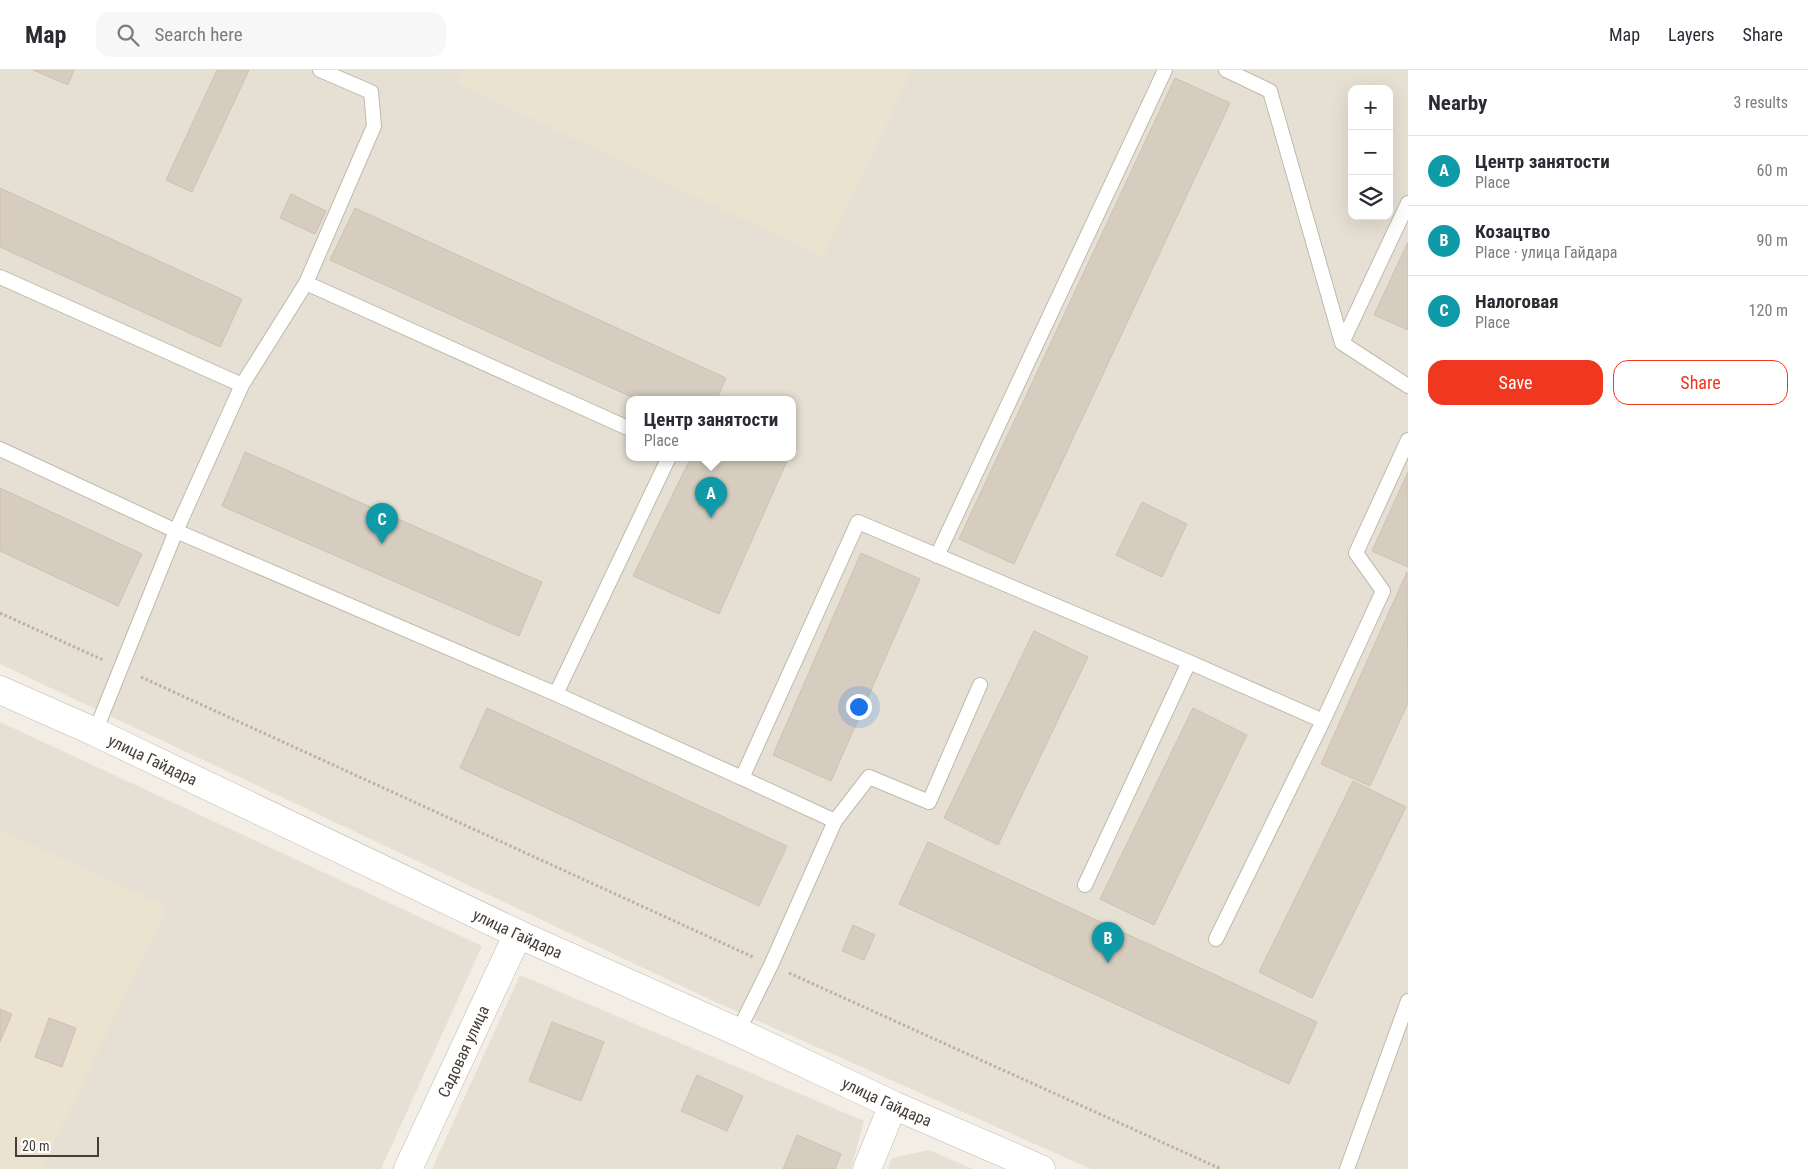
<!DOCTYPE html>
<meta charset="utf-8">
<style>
:root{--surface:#fff;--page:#f7f7f7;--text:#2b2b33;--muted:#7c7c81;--line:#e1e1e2;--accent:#f0371f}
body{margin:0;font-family:"Roboto Condensed",sans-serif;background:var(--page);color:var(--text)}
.controls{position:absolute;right:15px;top:15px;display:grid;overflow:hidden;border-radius:10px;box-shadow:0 5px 20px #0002}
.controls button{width:45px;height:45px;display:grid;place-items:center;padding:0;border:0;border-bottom:1px solid var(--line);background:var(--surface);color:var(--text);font:25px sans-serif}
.scale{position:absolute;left:15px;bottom:12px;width:84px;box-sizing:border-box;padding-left:5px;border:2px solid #453e36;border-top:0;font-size:14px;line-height:18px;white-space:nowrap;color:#453e36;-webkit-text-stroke:4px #fff;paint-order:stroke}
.you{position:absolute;left:858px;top:636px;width:18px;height:18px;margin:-12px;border:4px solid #fff;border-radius:50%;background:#1a73e8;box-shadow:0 0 0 8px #1a73e833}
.badge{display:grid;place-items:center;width:32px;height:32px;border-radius:50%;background:var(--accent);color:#fff;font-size:16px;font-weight:700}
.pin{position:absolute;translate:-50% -41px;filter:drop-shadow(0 1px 2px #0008)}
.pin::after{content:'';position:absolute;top:26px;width:18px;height:15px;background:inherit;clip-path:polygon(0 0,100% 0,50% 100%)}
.popup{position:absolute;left:626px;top:326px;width:170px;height:65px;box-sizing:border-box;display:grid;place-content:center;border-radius:10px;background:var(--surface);filter:drop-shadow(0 1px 4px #0005);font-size:16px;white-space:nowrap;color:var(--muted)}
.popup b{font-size:19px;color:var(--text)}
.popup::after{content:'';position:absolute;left:50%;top:100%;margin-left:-10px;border:10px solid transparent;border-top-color:var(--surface)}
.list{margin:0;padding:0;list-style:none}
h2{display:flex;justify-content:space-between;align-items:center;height:65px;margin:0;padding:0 20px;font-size:21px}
h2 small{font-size:16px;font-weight:400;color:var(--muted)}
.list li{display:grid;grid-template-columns:32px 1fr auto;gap:15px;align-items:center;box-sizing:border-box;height:70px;padding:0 20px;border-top:1px solid var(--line)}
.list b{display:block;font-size:19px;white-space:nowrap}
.list p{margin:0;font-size:16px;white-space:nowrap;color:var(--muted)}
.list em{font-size:16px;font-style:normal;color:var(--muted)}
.actions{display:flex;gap:10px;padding:15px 20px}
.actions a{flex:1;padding:11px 0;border:1px solid var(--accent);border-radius:15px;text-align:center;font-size:18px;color:var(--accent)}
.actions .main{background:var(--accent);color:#fff}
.icon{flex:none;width:28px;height:28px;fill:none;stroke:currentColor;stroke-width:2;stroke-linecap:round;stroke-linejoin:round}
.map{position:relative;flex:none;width:1408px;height:1099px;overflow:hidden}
header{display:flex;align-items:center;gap:30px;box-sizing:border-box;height:70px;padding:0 25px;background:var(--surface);border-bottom:1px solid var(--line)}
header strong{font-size:24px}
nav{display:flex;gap:28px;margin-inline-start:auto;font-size:18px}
.search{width:350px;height:45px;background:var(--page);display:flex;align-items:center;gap:12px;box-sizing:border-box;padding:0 18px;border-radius:15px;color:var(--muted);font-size:19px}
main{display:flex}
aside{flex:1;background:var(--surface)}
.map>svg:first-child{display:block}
.residential{fill:#e6e0d4;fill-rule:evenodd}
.education{fill:#ebe2d0}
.building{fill:#d6ccbf;stroke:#cec1af}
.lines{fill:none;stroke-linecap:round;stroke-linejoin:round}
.lane-casing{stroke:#c0b8ac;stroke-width:16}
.street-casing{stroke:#c0b8ac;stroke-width:29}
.path{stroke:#beb19b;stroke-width:3;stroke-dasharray:2.5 2.5;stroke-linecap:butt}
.lane{stroke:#fff;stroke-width:14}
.street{stroke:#fff;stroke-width:28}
.labels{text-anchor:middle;stroke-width:4.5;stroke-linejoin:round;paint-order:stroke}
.street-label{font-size:16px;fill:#453e36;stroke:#fff}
</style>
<header>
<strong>Map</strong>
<div class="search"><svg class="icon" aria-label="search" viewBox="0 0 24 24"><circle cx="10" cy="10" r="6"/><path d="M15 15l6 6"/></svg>Search here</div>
<nav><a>Map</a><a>Layers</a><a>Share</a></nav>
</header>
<main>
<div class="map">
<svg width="1408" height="1099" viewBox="0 0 1408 1099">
<rect width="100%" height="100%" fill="#f2eee6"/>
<path class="residential" d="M0 0H1408V1099H1091L711 930 0 594ZM1352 19H1389V146H1352ZM630 329H792V387H630Z
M0 652 482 876 381 1099H0Z
M520 905 864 1051 851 1099H432Z
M929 1080 973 1099H888L892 1088Z"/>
<path class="education" d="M463 0H912L823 187 457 13Z
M0 760 168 837 41 1099H0Z"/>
<path class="building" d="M33 0H74L68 15Z
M217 0H249L192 122 166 110Z
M1175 8 1230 33 1014 494 959 469Z
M0 118 242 229 220 277 0 177Z
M291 124 326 141 315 164 280 148Z
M355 138 726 308 717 329H636L330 190Z
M1408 172V260L1374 245Z
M245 382 542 512 519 566 222 436Z
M691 387H779L787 391 719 544 633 506Z
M1408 402V497L1372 481Z
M0 418 142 484 118 536 0 481Z
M1142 432 1187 454 1162 507 1116 485Z
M861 483 920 509 831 711 773 685Z
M1407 502 1408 633 1370 716 1321 694Z
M1034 561 1088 587 998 775 944 748Z
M487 638 787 776 759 836 460 698Z
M1193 638 1247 665 1154 855 1100 829Z
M1353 711 1406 737 1312 928 1259 902Z
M928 772 1317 952 1289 1014 899 834Z
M853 855 875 865 864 890 842 881Z
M0 939 12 944 0 972Z
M49 948 76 958 62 997 35 987Z
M552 952 604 972 581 1031 529 1011Z
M697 1005 743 1026 727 1061 681 1041Z
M797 1065 841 1084 835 1099H783Z"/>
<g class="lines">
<defs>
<path id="lane" d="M1226 0 1270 21 1342 273
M1408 133 1342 273 1408 316
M0 207 242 315
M306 213 630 359
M0 379 176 461 556 624 742 708
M937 486 1165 0
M556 624 669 387
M95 662 176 461 242 315 306 213 374 56 371 22 320 0
M835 751 869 707 929 732 980 615
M1085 815 1189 592
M1216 869 1323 651 1383 521 1356 483 1408 370
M738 962 771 895 835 751 742 708 858 452 1189 592 1323 651
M1347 1099 1408 931"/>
<g id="street">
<path id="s1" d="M0 620 95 662 518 864 738 962 893 1035 1041 1099"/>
<path id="s2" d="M408 1099 518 864"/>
<path d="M867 1099 893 1035"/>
</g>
</defs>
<use href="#lane" class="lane-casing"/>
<use href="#street" class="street-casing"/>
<path class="path" d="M0 543 103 590
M141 607 753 887
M789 903 1221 1099"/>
<use href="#lane" class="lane"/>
<use href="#street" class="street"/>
</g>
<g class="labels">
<g class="street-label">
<text dy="6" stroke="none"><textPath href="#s1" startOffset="168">улица Гайдара</textPath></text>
<text dy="6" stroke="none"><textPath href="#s1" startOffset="572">улица Гайдара</textPath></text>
<text dy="6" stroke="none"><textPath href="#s2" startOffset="130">Садовая улица</textPath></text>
<text dy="6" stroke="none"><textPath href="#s1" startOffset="978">улица Гайдара</textPath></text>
</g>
</g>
</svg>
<div class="controls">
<button>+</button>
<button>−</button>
<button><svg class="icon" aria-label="layers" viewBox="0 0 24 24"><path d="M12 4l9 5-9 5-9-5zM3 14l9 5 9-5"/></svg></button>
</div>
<div class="scale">20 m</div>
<div class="you"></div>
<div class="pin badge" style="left:711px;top:448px;background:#0f9aa8">A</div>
<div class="popup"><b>Центр занятости</b>Place</div>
<div class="pin badge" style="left:1108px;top:893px;background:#0f9aa8">B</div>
<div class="pin badge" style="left:382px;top:474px;background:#0f9aa8">C</div>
</div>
<aside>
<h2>Nearby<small>3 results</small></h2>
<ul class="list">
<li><span class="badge" style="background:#0f9aa8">A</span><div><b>Центр занятости</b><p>Place</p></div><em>60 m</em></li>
<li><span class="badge" style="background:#0f9aa8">B</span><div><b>Козацтво</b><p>Place · улица Гайдара</p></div><em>90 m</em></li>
<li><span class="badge" style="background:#0f9aa8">C</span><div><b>Налоговая</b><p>Place</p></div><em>120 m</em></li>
</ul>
<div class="actions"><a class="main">Save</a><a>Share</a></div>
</aside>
</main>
